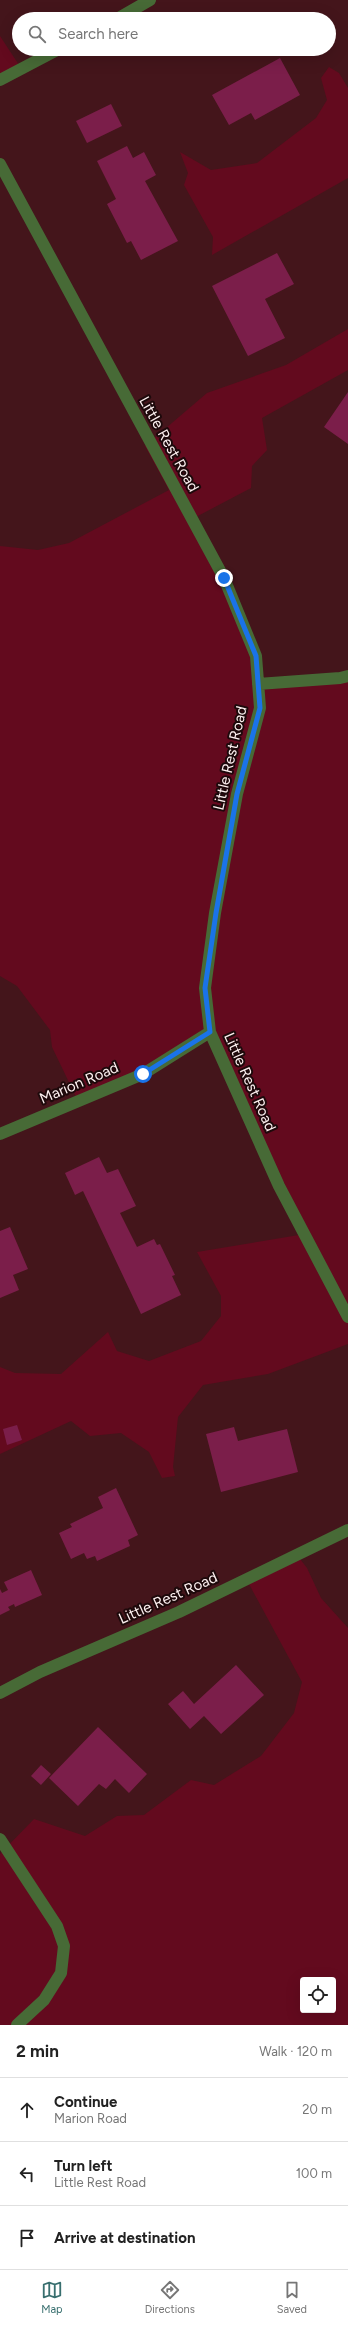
<!DOCTYPE html>
<meta charset="utf-8">
<style>
:root{--surface:#fff;--page:#f6f6f6;--text:#222;--muted:#767676;--line:#e0e0e0;--accent:#386f6f}
body{margin:0;font-family:Figtree,sans-serif;background:var(--page);color:var(--text)}
.controls{position:absolute;right:12px;bottom:12px;display:grid;overflow:hidden;border-radius:4px;box-shadow:0 4px 16px #0002}
.controls button{width:36px;height:36px;display:grid;place-items:center;padding:0;border:0;border-bottom:1px solid var(--line);background:var(--surface);color:var(--text);font:20px sans-serif}
.stop{position:absolute;width:12px;height:12px;margin:-9px;border:3px solid #1a73e8;border-radius:50%;background:#fff}
.stop.end{background:#1a73e8;border-color:#fff;box-shadow:0 1px 4px #0008}
.list{margin:0;padding:0;list-style:none}
h2{display:flex;justify-content:space-between;align-items:center;height:52px;margin:0;padding:0 16px;font-size:17px}
h2 small{font-size:13px;font-weight:400;color:var(--muted)}
.list li{display:grid;grid-template-columns:26px 1fr auto;gap:12px;align-items:center;box-sizing:border-box;height:64px;padding:0 16px;border-top:1px solid var(--line)}
.list b{display:block;font-size:15px;white-space:nowrap}
.list p{margin:0;font-size:13px;white-space:nowrap;color:var(--muted)}
.list em{font-size:13px;font-style:normal;color:var(--muted)}
.icon{flex:none;width:22px;height:22px;fill:none;stroke:currentColor;stroke-width:2;stroke-linecap:round;stroke-linejoin:round}
.map{position:relative;flex:none;width:348px;height:2025px;overflow:hidden}
.search{position:absolute;background:var(--surface);box-shadow:0 4px 16px #0002;left:12px;right:12px;top:12px;height:44px;display:flex;align-items:center;gap:10px;box-sizing:border-box;padding:0 14px;border-radius:22px;color:var(--muted);font-size:15px}
.sheet{height:244px;background:var(--surface)}
nav{display:flex;justify-content:space-around;align-items:center;box-sizing:border-box;height:56px;border-top:1px solid var(--line);background:var(--surface);font-size:11px;color:var(--muted)}
nav a{display:grid;justify-items:center;gap:2px}
nav .on{color:var(--accent)}
.map>svg:first-child{display:block}
.green{fill:#630a1e;fill-rule:evenodd}
.building{fill:#7b1e4a}
.lines{fill:none;stroke-linecap:round;stroke-linejoin:round}
.minor{stroke:#476a36;stroke-width:12}
.route{stroke:#1a73e8;stroke-width:5}
.labels{text-anchor:middle;stroke-width:4;stroke-linejoin:round;paint-order:stroke}
.street-label{font-size:15px;fill:#fdf0f0;stroke:#1d090b}
</style>
<div class="map">
<svg width="348" height="2025" viewBox="0 0 348 2025">
<rect width="100%" height="100%" fill="#44151b"/>
<path class="green" d="M0 36 19 65 0 81Z
M329 67 339 73 348 88V178L212 255 213 237 184 185 188 173 180 152 211 170 257 163 316 118 327 100 321 78Z
M348 329V370L262 418 267 450 252 466 251 488 194 518 247 635 257 679H348V1344L268 1374 203 1385 178 1417 173 1467 175 1476 162 1478 149 1452 121 1433 90 1436 71 1421 0 1454V1367L15 1373 61 1374 108 1332 117 1351 149 1361 201 1341 221 1316V1296L197 1252 299 1235 213 1043 204 1039 78 1101 52 1047 50 1030 17 986 0 976V546L38 550 69 543 169 490 145 446 207 393 286 365Z
M300 1559 307 1568 321 1598 348 1628V2025H0V1854L34 1819 85 1836 117 1816 144 1815 191 1780 214 1785 261 1756 294 1713 302 1682 249 1584ZM303 1980H333V2010H303Z"/>
<path class="building" d="M280 58 300 95 255 120 251 113 229 125 212 95Z
M111 104 122 126 87 143 76 121Z
M127 146 133 158 144 152 156 175 145 181 178 241 141 260 131 241 127 243 107 204 116 199 97 161Z
M277 253 294 284 265 299 285 338 248 356 212 286Z
M348 392V444L324 427Z
M99 1157 107 1173 118 1169 136 1206 120 1213 137 1247 154 1239 157 1245 160 1244 175 1275 172 1276 181 1295 141 1314 83 1191 75 1195 65 1173Z
M10 1227 28 1269 13 1275 19 1290 0 1298V1231Z
M17 1425 22 1440 7 1445 3 1429Z
M234 1427 238 1441 287 1429 298 1472 221 1492 206 1434Z
M116 1488 138 1535 128 1540 130 1546 97 1561 95 1556 87 1559 84 1553 71 1559 59 1533 72 1527 70 1524 103 1508 98 1497Z
M31 1570 42 1595 15 1607 14 1604 8 1607 10 1610 0 1615V1589L2 1593 8 1590 4 1582Z
M236 1665 264 1695 221 1734 204 1716 190 1729 168 1704 183 1691 194 1704Z
M98 1727 147 1774 129 1793 115 1779 106 1789 99 1784 78 1806 49 1778Z
M41 1765 51 1774 41 1785 31 1776Z"/>
<g class="lines">
<path class="minor" d="M117 19 150 0
M0 80 59 49
M0 164 224 578 256 656 260 708 237 794 215 913 205 988 210 1032 279 1186 348 1317
M258 684 340 678 348 676
M0 1134 143 1074 210 1032
M0 1693 40 1672 179 1612 348 1530
M0 1839 57 1926 64 1946 61 1973 44 2000 17 2025"/>
</g>
<g class="lines">
<path class="route" d="M143 1074 210 1032 205 988 216 913 237 794 260 708 256 656 224 578"/>
</g>
<g class="labels">
<g class="street-label">
<text transform="translate(169 444) rotate(61)" y="5">Little Rest Road</text>
<text transform="translate(230 758) rotate(-77)" y="5">Little Rest Road</text>
<text transform="translate(250 1082) rotate(66)" y="5">Little Rest Road</text>
<text transform="translate(79 1083) rotate(-23)" y="5">Marion Road</text>
<text transform="translate(168 1598) rotate(-24)" y="5">Little Rest Road</text>
</g>
</g>
</svg>
<div class="controls">
<button><svg class="icon" aria-label="locate" viewBox="0 0 24 24"><circle cx="12" cy="12" r="6"/><path d="M12 2v4M12 18v4M2 12h4M18 12h4"/></svg></button>
</div>
<div class="stop" style="left:143px;top:1074px"></div>
<div class="stop end" style="left:224px;top:578px"></div>
<div class="search"><svg class="icon" aria-label="search" viewBox="0 0 24 24"><circle cx="10" cy="10" r="6"/><path d="M15 15l6 6"/></svg>Search here</div>
</div>
<section class="sheet">
<h2>2 min<small>Walk · 120 m</small></h2>
<ul class="list">
<li><svg class="icon" aria-label="ahead" viewBox="0 0 24 24"><path d="M12 20V5M6 11l6-6 6 6"/></svg><div><b>Continue</b><p>Marion Road</p></div><em>20 m</em></li>
<li><svg class="icon" aria-label="left" viewBox="0 0 24 24"><path d="M17 20v-9H6M10 6l-5 5 5 5"/></svg><div><b>Turn left</b><p>Little Rest Road</p></div><em>100 m</em></li>
<li><svg class="icon" aria-label="arrive" viewBox="0 0 24 24"><path d="M6 21V4h12l-3 4 3 4H6"/></svg><div><b>Arrive at destination</b></div></li>
</ul>
</section>
<nav>
<a class="on"><svg class="icon" aria-label="map" viewBox="0 0 24 24"><path d="M3 6l6-2 6 2 6-2v14l-6 2-6-2-6 2zM9 4v14M15 6v14"/></svg>Map</a>
<a><svg class="icon" aria-label="directions" viewBox="0 0 24 24"><path d="M12 3l9 9-9 9-9-9zM9 14v-3h6M13 9l2 2-2 2"/></svg>Directions</a>
<a><svg class="icon" aria-label="saved" viewBox="0 0 24 24"><path d="M7 4h10v16l-5-4-5 4z"/></svg>Saved</a>
</nav>
